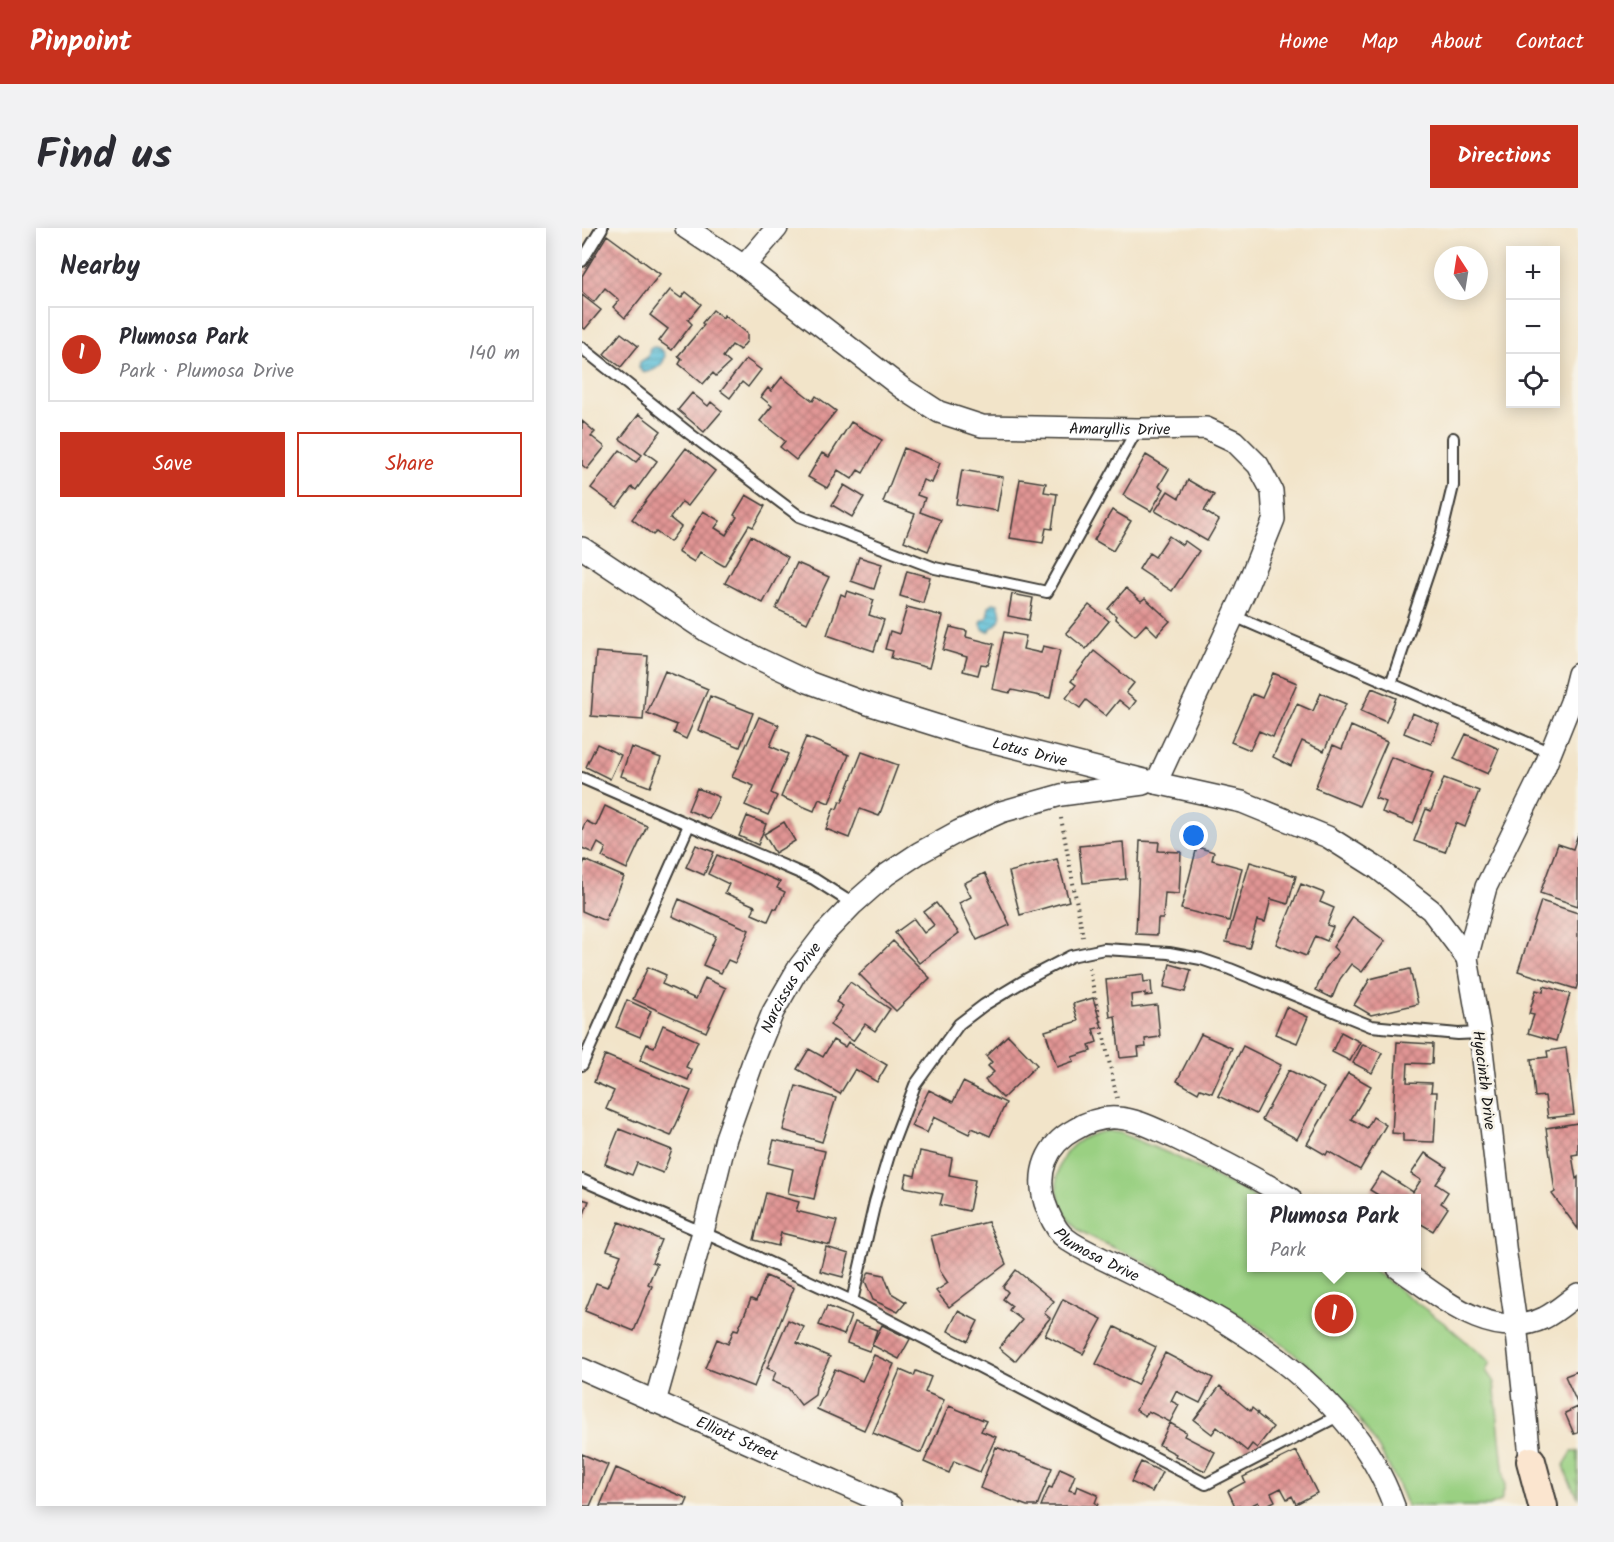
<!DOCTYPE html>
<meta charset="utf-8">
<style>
:root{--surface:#fff;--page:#f2f2f3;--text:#2b2b33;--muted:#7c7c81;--line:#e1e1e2;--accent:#c8321e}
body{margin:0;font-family:Kalam,sans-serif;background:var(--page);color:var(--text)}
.controls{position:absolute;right:18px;top:18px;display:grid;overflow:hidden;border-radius:0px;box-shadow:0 3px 15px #0003}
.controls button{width:54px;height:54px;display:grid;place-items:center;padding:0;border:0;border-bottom:2px solid var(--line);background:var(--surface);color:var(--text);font:30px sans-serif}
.compass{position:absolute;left:852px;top:18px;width:54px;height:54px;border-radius:50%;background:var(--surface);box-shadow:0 3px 15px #0003;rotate:348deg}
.you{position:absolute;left:612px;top:608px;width:21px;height:21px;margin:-15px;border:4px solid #fff;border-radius:50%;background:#1a73e8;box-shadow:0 0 0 9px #1a73e833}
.badge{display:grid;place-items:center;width:39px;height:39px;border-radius:50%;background:var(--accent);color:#fff;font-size:20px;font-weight:700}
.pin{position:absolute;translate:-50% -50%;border:3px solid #fff;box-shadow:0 2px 6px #0006}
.popup{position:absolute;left:665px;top:966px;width:174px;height:78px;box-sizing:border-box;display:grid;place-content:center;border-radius:0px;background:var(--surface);filter:drop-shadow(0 2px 4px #0005);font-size:20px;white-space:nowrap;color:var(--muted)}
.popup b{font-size:22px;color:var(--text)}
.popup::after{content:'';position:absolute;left:50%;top:100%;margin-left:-12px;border:12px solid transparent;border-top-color:var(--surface)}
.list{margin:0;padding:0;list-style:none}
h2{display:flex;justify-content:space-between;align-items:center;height:78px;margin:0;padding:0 24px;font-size:26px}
h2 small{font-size:20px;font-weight:400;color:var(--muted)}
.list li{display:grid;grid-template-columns:39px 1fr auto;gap:18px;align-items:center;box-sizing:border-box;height:96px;margin:0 12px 12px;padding:0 12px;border:2px solid var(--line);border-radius:0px}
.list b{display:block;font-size:22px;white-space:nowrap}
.list p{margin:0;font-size:20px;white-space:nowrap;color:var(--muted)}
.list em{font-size:20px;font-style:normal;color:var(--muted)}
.actions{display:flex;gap:12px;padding:18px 24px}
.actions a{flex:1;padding:14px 0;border:2px solid var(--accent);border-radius:0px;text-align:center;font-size:21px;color:var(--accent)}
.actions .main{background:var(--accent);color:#fff}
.icon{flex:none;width:33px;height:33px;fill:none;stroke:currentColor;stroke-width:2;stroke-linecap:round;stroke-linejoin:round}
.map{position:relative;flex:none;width:996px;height:1278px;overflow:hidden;border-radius:0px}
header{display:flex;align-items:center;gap:36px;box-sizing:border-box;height:84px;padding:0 30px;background:var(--accent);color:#fff}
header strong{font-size:28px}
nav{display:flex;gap:33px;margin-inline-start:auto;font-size:21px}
.intro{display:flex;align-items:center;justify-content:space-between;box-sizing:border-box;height:144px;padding:0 36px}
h1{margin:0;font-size:42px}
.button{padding:15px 27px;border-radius:0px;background:var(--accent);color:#fff;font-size:21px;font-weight:700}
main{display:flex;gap:36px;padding:0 36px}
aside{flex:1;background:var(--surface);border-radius:0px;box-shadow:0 3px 15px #0003}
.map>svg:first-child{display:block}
.grass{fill:url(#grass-tufts);stroke:#5b764f;stroke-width:1.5}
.park{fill:#9ad082;stroke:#5b764f;stroke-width:1.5}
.water{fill:url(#water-rules);stroke:#3b6d7a;stroke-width:1.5}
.building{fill:url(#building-cross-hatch)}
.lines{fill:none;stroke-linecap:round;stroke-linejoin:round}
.lane-casing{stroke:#3c3a36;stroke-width:14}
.street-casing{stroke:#3c3a36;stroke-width:24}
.secondary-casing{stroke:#3c3a36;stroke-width:32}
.path{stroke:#3c3a36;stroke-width:4;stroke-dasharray:1.5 4.5;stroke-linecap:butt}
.lane{stroke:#fff;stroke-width:10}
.street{stroke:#fff;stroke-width:21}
.secondary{stroke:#fbe5cf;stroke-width:28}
.labels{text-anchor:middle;stroke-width:5;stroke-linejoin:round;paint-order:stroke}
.street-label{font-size:16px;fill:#1c1c1c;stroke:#f7f3e8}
</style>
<header>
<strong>Pinpoint</strong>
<nav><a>Home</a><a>Map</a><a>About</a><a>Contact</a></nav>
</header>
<div class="intro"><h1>Find us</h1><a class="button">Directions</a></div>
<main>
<aside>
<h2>Nearby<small></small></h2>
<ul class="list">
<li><span class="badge">1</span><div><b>Plumosa Park</b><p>Park · Plumosa Drive</p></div><em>140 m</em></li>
</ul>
<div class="actions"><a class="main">Save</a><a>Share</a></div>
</aside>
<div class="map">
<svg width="996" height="1278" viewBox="0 0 996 1278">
<defs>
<pattern id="grass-tufts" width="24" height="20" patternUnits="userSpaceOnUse" patternTransform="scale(1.5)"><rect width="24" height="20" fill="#9ad082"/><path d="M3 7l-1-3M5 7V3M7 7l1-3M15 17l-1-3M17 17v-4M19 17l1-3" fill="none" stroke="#84b270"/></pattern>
<pattern id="water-rules" width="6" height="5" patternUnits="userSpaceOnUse" patternTransform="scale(1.5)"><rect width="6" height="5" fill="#5abed8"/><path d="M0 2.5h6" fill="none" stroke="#4a9aae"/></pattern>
<pattern id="building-cross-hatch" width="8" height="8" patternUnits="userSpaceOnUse" patternTransform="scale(1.5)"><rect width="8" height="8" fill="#e19594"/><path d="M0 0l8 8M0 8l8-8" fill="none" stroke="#b67978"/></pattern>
</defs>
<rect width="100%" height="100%" fill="#f7f3e8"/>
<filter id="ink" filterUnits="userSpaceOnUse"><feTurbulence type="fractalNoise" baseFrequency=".0167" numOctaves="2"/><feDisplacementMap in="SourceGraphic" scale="12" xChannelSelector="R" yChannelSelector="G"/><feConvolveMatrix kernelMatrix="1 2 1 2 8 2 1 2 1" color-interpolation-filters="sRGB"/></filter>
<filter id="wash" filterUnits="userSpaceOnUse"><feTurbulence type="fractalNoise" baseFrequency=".008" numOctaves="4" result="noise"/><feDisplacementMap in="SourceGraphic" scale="24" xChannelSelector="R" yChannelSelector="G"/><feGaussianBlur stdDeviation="1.35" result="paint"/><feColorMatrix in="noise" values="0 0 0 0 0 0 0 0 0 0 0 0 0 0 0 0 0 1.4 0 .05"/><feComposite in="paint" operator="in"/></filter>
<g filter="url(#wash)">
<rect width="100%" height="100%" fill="#f2e4c9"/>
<path class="grass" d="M996 1223V1269L987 1253 982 1237 990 1224Z"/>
<path class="park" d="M525 903 538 905 593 928 676 970H670V1040H788L866 1098 908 1134 904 1143 912 1154 923 1258 919 1273 907 1278H825C811 1243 792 1209 768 1179 721 1120 635 1072 569 1037 544 1024 518 1015 495 1001 460 964 471 910 525 903Z"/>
<path class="water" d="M73 119C94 124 77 146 60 144L57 139 58 134 66 129 68 120Z
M411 375 416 376C421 386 419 395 409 400L408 403H404L401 401 399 396 400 392 405 390 407 379Z"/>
<g id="blocks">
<path class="building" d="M25 7 78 46 43 90 31 79 37 72 23 60 12 74 0 64V48Z
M88 62 99 70 104 64 119 76 106 92 110 96 90 122 77 113 86 101 68 87Z
M0 67 19 82 3 101 0 99Z
M131 82 141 90 142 87 165 105V113L158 122 150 117 141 129 148 135 134 148 131 145 121 156 97 136 100 131 96 128 122 97 120 95Z
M39 105 56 118 39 139 22 126Z
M164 131 179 142 166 159 160 154 148 170 139 163Z
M200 149 231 173 234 168 254 183 214 232 198 219 203 213 178 193 190 178 179 169 186 160 189 163Z
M110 165 126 178 129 174 140 183 122 204 96 182Z
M57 186 79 203 63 224 75 233 54 262 50 259 35 279 9 260 38 222 54 234 60 227 38 211Z
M0 193 13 204 9 208 23 219 5 241 0 237Z
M269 194 300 212 281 245 276 242 270 251 256 242 245 260 226 249 240 225 247 229Z
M104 220 133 243 106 278 100 274 88 290 99 299 88 314 74 304 71 307 50 291Z
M322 220 358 235 350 255 341 252 335 267 343 270 338 284 359 292 346 323 322 313 333 286 301 274Z
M564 227 587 241 577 258 582 261 569 283 541 267Z
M380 242 421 249 415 283 374 276Z
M438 251 464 255 462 264 475 266 470 301 464 300 461 315 428 310Z
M606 252 632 267 622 283 637 292 625 313 573 283 586 263 597 270Z
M262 257 282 269 270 289 250 277Z
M164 267 183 278 171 299 167 297 142 338 118 324 112 334 96 324 121 283 138 293 133 300 144 307 155 289 152 287Z
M530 282 549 293 531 323 512 312Z
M169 308 206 329 181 375 143 355Z
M587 308 600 317 603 313 617 323 590 363 557 341 567 325 573 329Z
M277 329 300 336 292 361 269 353Z
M215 335 247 349 225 395 194 381Z
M325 343 348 349 341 375 318 368Z
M544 360 559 373 563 370 588 393 575 407 564 396 553 408 533 390 534 388 526 381Z
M265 363 292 372 287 387 302 392 292 423 245 407 259 366 263 368Z
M430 366 451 370 447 392 426 388Z
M507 377 527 393 504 421 484 405Z
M325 379 361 388 347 440 309 430 311 423 303 421 308 403 317 406Z
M368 399 385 403 384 409 412 416 406 437 399 436 396 447 381 443 385 429 361 422Z
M422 404 444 408 441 421 459 425 461 418 478 422 468 470 430 462 428 465 410 461Z
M512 423 552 455 544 465 554 473 548 481 537 472 524 488 504 472 498 480 484 470 494 457 489 453Z
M14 424 66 428 61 492 9 488Z
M83 443 126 461 104 511 92 505 95 497 65 485Z
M691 445 715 455 691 509 677 503 668 522 649 514 670 466 680 470Z
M790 460 814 470 804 494 779 483Z
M739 465 764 476 742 523 720 513 709 538 691 529 715 476 731 483Z
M128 468 171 485 158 519 116 502Z
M830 485 857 496 849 516 822 505Z
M177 489 197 497 188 518 206 526 189 565 195 568 186 587 163 577 172 558 150 549Z
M769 498 805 514 777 578 733 560 751 517 760 521Z
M884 506 917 521 906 546 872 531Z
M224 509 267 527 247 575 237 571 232 583 199 569Z
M15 516 39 527 28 551 4 539Z
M49 519 79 530 68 559 39 548Z
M280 524 316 537 297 588 278 581 267 610 244 601 252 580 255 581 258 573 260 574Z
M809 529 851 545 831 596 800 584 804 574 793 570Z
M862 550 897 563 883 599 874 595 863 624 832 613 844 581 849 583Z
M115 560 137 569 127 591 106 582Z
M23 578 65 598 45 641 20 629 24 620 16 615 11 625 0 620V602L4 593 14 598Z
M165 588 184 596 176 617 157 608Z
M202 594 213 613 193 625 182 606Z
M996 606V678L958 665 976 616 991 621Z
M558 613 577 614 576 623 599 624 597 666 583 665 581 691H576L575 707 554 706Z
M541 614 544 651 501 655 497 618Z
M114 617 132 624 122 647 104 639Z
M615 619 632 624 630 632 660 640 647 693 599 681Z
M135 627 198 654 195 660 203 664 195 681 192 680 186 693 170 686 173 678 143 665 147 656 126 646Z
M475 631 487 673 438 687 427 644Z
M3 632 42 649 23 693 0 683V639Z
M668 634 714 648 706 676 689 671 683 694 675 692 667 720 644 714Z
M403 645 428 697 395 712 377 675 389 669 382 655Z
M719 656 742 665 738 674 752 680 745 697 751 699 745 713 733 708 724 728 694 716Z
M97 671 167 702 153 735 146 732 139 745 121 737 134 708 90 688Z
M959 673 996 685V755L994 761 936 743Z
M354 675 377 705 337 735 313 705 332 691 342 705 352 697 342 684Z
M771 689 803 713 780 744 769 736 758 751 750 770 734 762 743 741 756 724 751 719Z
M311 713 348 750 314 783 277 746Z
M588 736 609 742 603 764 582 759Z
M66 739 84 747 80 756 114 771 123 750 144 760 124 804 51 771Z
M828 741 836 776 789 787 772 777 788 751Z
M561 746 562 754 569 753 570 767 563 768V765L549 767 550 780 575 777 578 809 563 811 564 819 556 820 557 828 538 830 533 788 528 789 524 752 544 750V748Z
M268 754 308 781 293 803 283 796 271 813 248 797 261 778 254 774Z
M962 758 988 766 974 813 946 805 952 787 947 786 954 762 961 764Z
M511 770 520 799 511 801 515 814 507 817 509 823 490 829 492 833 475 839 463 803 496 793 491 776Z
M45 772 69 783 58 809 34 799Z
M704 779 726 789 715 815 693 806Z
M81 797 116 813 104 839 110 842 106 852 58 832 65 816 72 819Z
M759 804 778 814 768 833 750 824Z
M619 806 650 820 630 865 618 861 616 865 595 853Z
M426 807 455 837 421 870 403 852 412 844 406 838 410 834 404 828Z
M251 812 263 819 266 814 305 837 295 854 273 841 258 866 215 841 227 821 241 829Z
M815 814 851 816 850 836 826 835 825 854 850 855 849 864H855L852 914 821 913V906L810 905Z
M781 816 800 825 790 845 771 835Z
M661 818 699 837 674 886 636 868Z
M984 820 992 887 966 890 963 868 953 869 949 831 966 829 965 823Z
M23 827 109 863 89 908 24 881 32 863 12 854Z
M707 842 742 860 715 911 680 892Z
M766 845 789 858 769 891 785 900 791 889 804 897 778 942 746 923 744 927 725 916Z
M381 854 424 875 408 908 390 900 387 906 352 889 345 905 329 898 347 862 371 874Z
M214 858 254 870 240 914 201 902Z
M996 895V926L990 927 994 951 996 949V1001L970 966 973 964 964 900Z
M37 901 90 922 81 945 55 935 50 947 23 936Z
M192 912 243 923 232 971 206 965 211 941 186 935Z
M338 923 370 930 367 947 393 952 387 983 358 977 361 966 322 959 325 946 333 948Z
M843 925 865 939 854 956 866 964 859 975 866 980 851 1003 834 993V970H801L788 962 800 944 831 964 839 952 829 946Z
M184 965 217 974 214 983 255 993 248 1017 199 1005 196 1018 172 1012Z
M0 971 7 973 0 991Z
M37 994 79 1012 70 1034 75 1036 66 1056 70 1058 52 1103 3 1083 14 1055 25 1059 39 1027 25 1022Z
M406 994 424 1036 367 1079 354 1063 366 1055 358 1043 349 1008Z
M244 1019 267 1026 261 1049 238 1043Z
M434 1042 472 1073 462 1085 468 1090 433 1133 417 1120 440 1092 427 1082 430 1078 421 1071 426 1064 421 1059Z
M287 1044 302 1047 309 1065 324 1074 316 1084 291 1072 283 1053Z
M184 1048 212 1060 172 1159 123 1140 135 1111 146 1116 152 1101 156 1102 169 1071 174 1073Z
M481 1071 520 1091 501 1126 463 1107Z
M245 1078 269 1088 262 1107 237 1097Z
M376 1083 396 1093 386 1113 366 1103Z
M206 1092 222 1099 215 1115 248 1129 234 1159 233 1167 219 1177 206 1160 190 1153 194 1144 185 1140Z
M273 1094 295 1102 290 1117 300 1097 328 1111 317 1131 290 1117 287 1123 265 1115Z
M533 1099 574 1119 555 1157 514 1136Z
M583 1125 631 1150 618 1175 594 1163 589 1173 597 1177 588 1194 566 1183 563 1188 554 1182Z
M292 1127 312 1136 282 1202 235 1181 253 1141 280 1153Z
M318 1142 332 1148 334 1143 349 1149 343 1164 362 1172 339 1225 291 1205Z
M996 1143V1177L983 1148Z
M638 1158 668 1183 670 1180 676 1185 675 1186 691 1199 675 1220 670 1216 665 1223 635 1199 630 1206 612 1192Z
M367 1178 404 1193 399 1203 414 1209 398 1244 372 1233 367 1245 342 1234Z
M996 1179V1205L992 1206 983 1185Z
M588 1195 604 1204 602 1208 633 1224 623 1243 593 1228 594 1226 577 1217Z
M414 1219 470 1240 455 1278H445L398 1260Z
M714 1223 735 1265 714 1276 710 1268 705 1271 699 1260 689 1265 693 1273 683 1278H678L676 1274 668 1278H653L646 1263 663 1254 661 1249Z
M0 1226 26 1237 8 1278H0Z
M559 1234 580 1244 570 1264 549 1254Z
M34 1240 106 1271 103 1278H18Z
M478 1240 493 1247 487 1262 493 1264 495 1258 516 1267 513 1275 516 1276 515 1278H459L467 1259 470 1260Z"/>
</g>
</g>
<g filter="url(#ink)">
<use href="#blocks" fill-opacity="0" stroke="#3c3a36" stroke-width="1.5"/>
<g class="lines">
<defs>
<path id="lane" d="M0 33 20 0
M0 120 108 206 217 288 353 340 465 364 555 201
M652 388 969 525
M809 456 860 304 871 258V210
M0 550 232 651 271 676
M0 837 107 597
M0 952 138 1012 270 1073 624 1256 758 1187
M270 1073 293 974 310 917 333 857 377 796 402 777 445 751 489 728 522 721 587 725 619 731 648 741 789 798 876 806 898 805"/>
<g id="street">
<path id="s1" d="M104 0 162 38 320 160 357 184 400 198 555 201 624 200 652 213 676 237 690 263 692 291 663 363 574 555"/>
<path d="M162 38 195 0"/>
<path id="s2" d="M0 320 126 404 175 430 226 454 283 475 388 508 574 555 660 574 746 609 795 640 849 682 885 730"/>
<path id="s3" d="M708 970C670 948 631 928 591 909 573 901 555 891 535 890 520 889 505 894 492 902 464 917 454 945 463 975 467 987 472 998 480 1007 487 1014 495 1018 503 1022 544 1043 586 1062 625 1084 703 1128 781 1191 812 1278"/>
<path d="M816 1040C857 1068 908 1115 962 1090 974 1084 985 1074 996 1066"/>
<path id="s4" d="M0 1141 309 1278"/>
<path id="s5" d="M73 1174 121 1004 144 910 172 831 191 784 217 739 243 705 271 676 304 647 337 625 377 603 419 584 479 567 561 556"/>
<path d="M950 1247 934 1096 924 1027 898 805 885 730 904 659 962 541 989 474 996 446"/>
</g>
<path id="secondary" d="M949 1233 961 1278"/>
</defs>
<use href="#lane" class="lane-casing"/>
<use href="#street" class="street-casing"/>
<use href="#secondary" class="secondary-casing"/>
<path class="path" d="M479 590 501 709
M507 740 535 870"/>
<use href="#lane" class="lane"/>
<use href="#street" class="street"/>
<use href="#secondary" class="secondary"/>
</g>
</g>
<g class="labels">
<g class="street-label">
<text dy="6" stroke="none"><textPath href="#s1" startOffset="496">Amaryllis Drive</textPath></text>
<text dy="6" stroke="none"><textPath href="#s2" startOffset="496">Lotus Drive</textPath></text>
<text dy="6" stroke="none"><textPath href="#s5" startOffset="438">Narcissus Drive</textPath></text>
<text transform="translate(903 852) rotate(83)" y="6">Hyacinth Drive</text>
<text dy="6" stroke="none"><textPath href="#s3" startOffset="399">Plumosa Drive</textPath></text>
<text dy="6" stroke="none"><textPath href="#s4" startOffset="170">Elliott Street</textPath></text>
</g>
</g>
</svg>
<div class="controls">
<button>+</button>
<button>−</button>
<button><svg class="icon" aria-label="locate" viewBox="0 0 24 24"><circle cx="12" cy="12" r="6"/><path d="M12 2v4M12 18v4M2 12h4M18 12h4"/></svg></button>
</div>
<svg class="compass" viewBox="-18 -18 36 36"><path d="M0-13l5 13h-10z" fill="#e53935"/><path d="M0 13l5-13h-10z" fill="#7c7c81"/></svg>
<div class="you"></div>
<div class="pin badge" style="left:752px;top:1086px">1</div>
<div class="popup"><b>Plumosa Park</b>Park</div>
</div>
</main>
